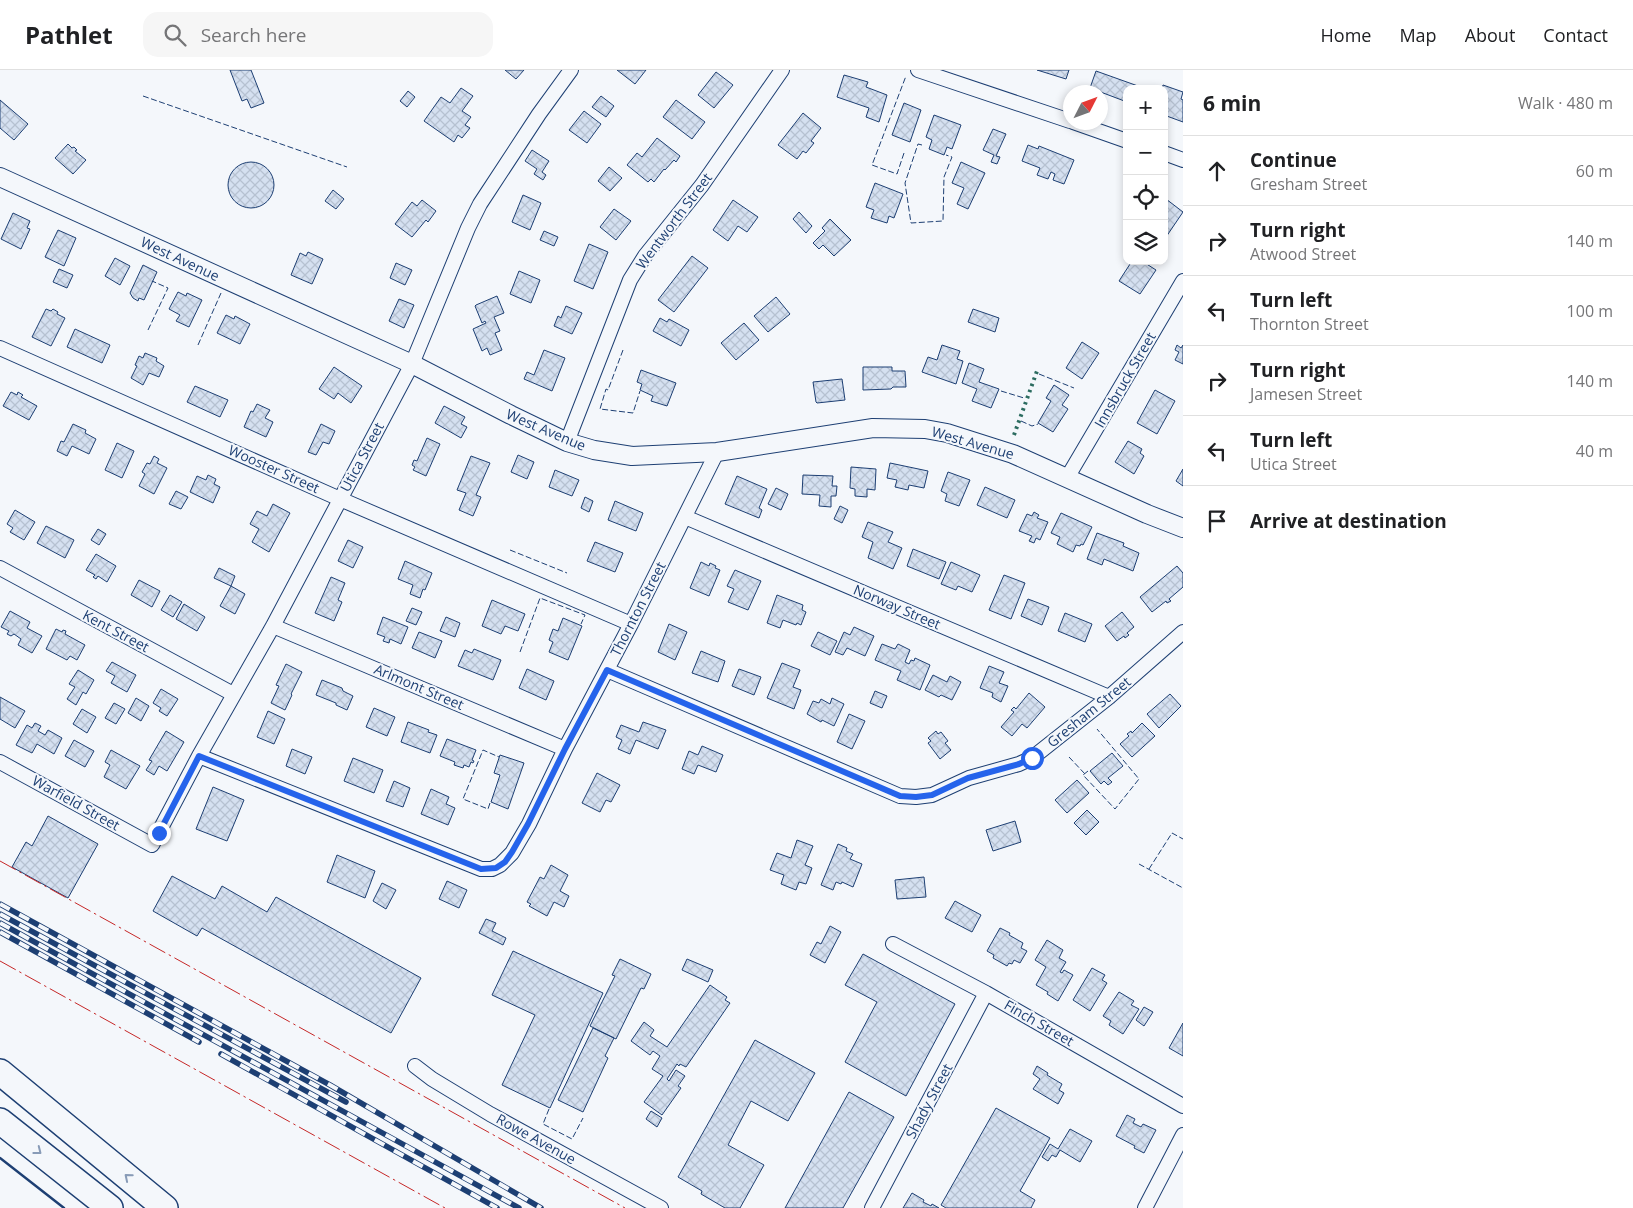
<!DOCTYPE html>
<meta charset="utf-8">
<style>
:root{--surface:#fff;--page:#f6f6f6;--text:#202124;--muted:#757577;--line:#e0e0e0}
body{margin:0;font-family:"Open Sans",sans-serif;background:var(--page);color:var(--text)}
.controls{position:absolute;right:15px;top:15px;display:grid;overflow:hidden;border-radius:10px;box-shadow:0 2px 8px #0003}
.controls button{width:45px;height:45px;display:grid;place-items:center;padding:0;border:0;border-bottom:1px solid var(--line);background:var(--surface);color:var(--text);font:25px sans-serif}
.compass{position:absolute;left:1063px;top:15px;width:45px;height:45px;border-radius:50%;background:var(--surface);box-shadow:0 2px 8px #0003;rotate:48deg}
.stop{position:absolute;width:15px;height:15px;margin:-11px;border:4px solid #2563eb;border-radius:50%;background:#fff}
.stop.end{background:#2563eb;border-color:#fff;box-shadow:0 1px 5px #0008}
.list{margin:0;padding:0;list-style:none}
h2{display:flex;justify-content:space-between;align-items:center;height:65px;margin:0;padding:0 20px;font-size:21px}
h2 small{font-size:16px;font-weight:400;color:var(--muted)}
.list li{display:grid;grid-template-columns:32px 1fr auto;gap:15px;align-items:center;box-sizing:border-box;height:70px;padding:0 20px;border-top:1px solid var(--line)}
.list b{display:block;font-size:19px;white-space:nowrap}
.list p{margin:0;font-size:16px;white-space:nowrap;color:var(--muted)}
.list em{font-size:16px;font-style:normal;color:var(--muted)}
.icon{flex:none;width:28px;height:28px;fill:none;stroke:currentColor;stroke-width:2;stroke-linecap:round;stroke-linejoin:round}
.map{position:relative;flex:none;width:1183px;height:1138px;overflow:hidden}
header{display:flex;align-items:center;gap:30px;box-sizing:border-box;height:70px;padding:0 25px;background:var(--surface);border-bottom:1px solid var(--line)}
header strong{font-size:24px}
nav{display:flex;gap:28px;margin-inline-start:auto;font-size:18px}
.search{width:350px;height:45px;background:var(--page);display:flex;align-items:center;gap:12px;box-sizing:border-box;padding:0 18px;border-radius:15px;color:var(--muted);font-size:19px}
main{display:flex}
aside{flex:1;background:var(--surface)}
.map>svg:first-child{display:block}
.building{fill:url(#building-cross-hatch);stroke:#1d3f73}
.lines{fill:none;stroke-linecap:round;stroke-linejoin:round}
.minor-casing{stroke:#1d3f73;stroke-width:16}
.tertiary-casing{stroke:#1d3f73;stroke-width:20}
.motorway-casing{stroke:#1d3f73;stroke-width:28}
.minor{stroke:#f4f7fb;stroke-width:14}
.tertiary{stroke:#f4f7fb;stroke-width:18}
.motorway{stroke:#f4f7fb;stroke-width:25}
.rail-casing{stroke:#1d3f73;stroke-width:5.5}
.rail{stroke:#f4f7fb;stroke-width:4;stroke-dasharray:11;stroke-linecap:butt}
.hedge{stroke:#2c6c60;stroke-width:4;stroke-dasharray:2.5 4;stroke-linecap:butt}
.fence{stroke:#1d3f73;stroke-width:1;stroke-dasharray:6 2.5;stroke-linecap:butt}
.wall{stroke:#1d3f73;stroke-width:2.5}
.power{stroke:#c62828;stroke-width:1;stroke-dasharray:18 4 2.5 4;stroke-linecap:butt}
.oneway{stroke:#889bb7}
.route{stroke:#2563eb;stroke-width:6}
.labels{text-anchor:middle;stroke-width:4;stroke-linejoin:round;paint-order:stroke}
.street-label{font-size:14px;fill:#1d3f73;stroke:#f4f7fb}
</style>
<header>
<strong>Pathlet</strong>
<div class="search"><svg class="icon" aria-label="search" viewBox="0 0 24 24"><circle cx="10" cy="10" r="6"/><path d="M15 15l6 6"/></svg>Search here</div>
<nav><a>Home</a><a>Map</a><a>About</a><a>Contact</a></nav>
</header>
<main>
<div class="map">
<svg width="1183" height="1138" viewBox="0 0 1183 1138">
<defs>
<pattern id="building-cross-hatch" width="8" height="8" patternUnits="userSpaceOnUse" patternTransform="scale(1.25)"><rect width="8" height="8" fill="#d5e0f0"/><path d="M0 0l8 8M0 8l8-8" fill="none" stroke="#b6c1d1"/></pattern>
</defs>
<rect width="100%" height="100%" fill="#f4f7fb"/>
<path class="building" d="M230 0H251L264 33 251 38 247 29 242 31Z
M505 0H524L516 9Z
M617 0H646L635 14Z
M1037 0H1069L1066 9Z
M1096 1 1138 16 1137 19H1127V32L1090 18Z
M716 2 733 15 714 38 698 25Z
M844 5 868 12 866 17 887 25 879 52 866 47 869 38 837 27Z
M1163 15 1183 22 1181 29 1183 30V52L1164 45V19H1162Z
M461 18 473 26 462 41 471 47 465 55 470 58 462 68 458 65 454 72 424 51 441 27 450 33Z
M408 21 415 27 407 37 400 31Z
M601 26 614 36 606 47 592 37Z
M0 30 28 54 14 70 0 58Z
M676 30 705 52 692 69 663 47Z
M904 33 921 40 910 72 892 65Z
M584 41 601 54 587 73 569 60Z
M803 43 821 58 811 71 814 73 806 83 803 81 797 89 778 75Z
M934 45 961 55 952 79 947 77 944 85 929 79 932 70 926 67Z
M993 59 1006 64 996 86 1000 87 997 94 991 92 994 85 983 80Z
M657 68 680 86 676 92 674 90 665 100 664 99 654 112 651 109 648 112 627 95 637 83 642 87Z
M68 74 72 78 74 77 77 80 75 81 86 90 73 104 55 88Z
M1028 75 1038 79 1039 76 1074 90 1064 114 1053 110 1055 104 1051 102 1048 109 1037 105 1040 98 1022 91Z
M532 80 549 91 542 102 546 105 543 110 534 104 537 99 525 91Z
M228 115a23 23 0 1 1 46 0a23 23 0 1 1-46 0Z
M961 92 985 103 968 139 957 134 964 118 952 113Z
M609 97 622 108 610 121 598 111Z
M875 113 903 124 894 148 889 146 887 153 871 148 874 140 866 137Z
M333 120 344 129 336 139 325 131Z
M523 125 541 133 530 160 512 152Z
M1166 129 1183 142 1164 170V132Z
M422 130 436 141 428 152 426 150 412 167 395 154 412 132 417 136Z
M733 130 758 147 747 162 738 156 728 171 713 160Z
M614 139 631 151 616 170 600 157Z
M799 142 812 156 806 163 793 149Z
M13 143 30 151 27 158 30 159 21 179 1 169Z
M830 149 851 170 834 186 823 175 819 179 813 173 825 161 822 158Z
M58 160 76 168 64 196 45 187Z
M544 161 558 167 554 176 540 170Z
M589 174 608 182 593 219 574 211Z
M308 182 323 189 312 214 291 205 300 183 306 186Z
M692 186 708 198 674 242 658 230Z
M115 188 130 196 120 215 105 206Z
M1132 191H1146L1145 193 1156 200 1140 224 1119 211Z
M396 193 412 200 405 215 390 208Z
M143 195 157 202 144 230 139 228 138 231 133 228 130 223Z
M59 199 73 205 67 218 53 212Z
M519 201 540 210 531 233 510 224Z
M178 222 186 226 187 223 202 230 189 257 176 251 180 245 169 239Z
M497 226 504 243 494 247 500 261 495 263 502 280 490 285 487 278 482 281 473 259 486 253 485 251 482 253 475 236 476 235Z
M776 227 790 244 768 262 754 246Z
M399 229 414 235 404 258 389 251Z
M566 236 582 243 572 264 554 256 558 246 561 248Z
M46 239 51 241 53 239 58 242 57 244 65 248 51 276 32 267Z
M973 239 999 248 995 262 968 252Z
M226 245 234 249 235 246 250 254 240 274 217 263Z
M660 248 667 252 669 249 689 260 681 276 653 261Z
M744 253 759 270 736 290 721 273Z
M75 259 110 275 102 293 67 277Z
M1082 272 1099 283 1082 309 1066 298Z
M942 275 960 281 957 289 963 291 956 314 922 302 928 287 937 290Z
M1177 275 1181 278 1183 275V294L1175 290 1179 282 1175 280Z
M544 280 565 288 552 321 524 309 527 302 534 305Z
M145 283 157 288 156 291 164 296 159 307 149 303 143 315 131 308 137 296 135 295 139 286 143 288Z
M969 293 984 299 979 312 999 319 991 338 972 331 977 319 962 313Z
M334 297 362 316 351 333 338 323 334 329 319 319Z
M863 297H892V301H905L906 317H893L891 319 863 320Z
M641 300 676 313 667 336 651 331 653 326 640 320 642 314 637 312Z
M842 309 845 330 817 333 816 332 813 312Z
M1054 315 1069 325 1062 335 1068 339 1053 362 1038 353 1051 331 1046 328Z
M195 316 228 330 220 347 187 332Z
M1155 320 1175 331 1157 364 1137 353Z
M11 322 17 325 18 322 23 325 21 327 37 336 29 350 3 336Z
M257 334 270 340 265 348 273 352 266 367 244 357 251 341 253 342Z
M444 336 465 347 461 354 467 357 461 368 435 353Z
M73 354 86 360 85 363 96 369 89 384 72 376 67 386 57 381 61 371 64 372Z
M321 354 335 361 329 374 323 372 316 385 308 382Z
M427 368 440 374 426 406 413 400 415 397 412 395 414 390 417 391Z
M1128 371 1142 379 1140 383 1144 386 1134 404 1115 392Z
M117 373 134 381 122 408 105 400Z
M518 385 534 392 527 409 511 402Z
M154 386 159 389 157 393 167 398 154 424 139 416 145 404 142 402 147 393 150 394Z
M471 386 490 393 476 425 481 427 473 446 459 440 466 423 457 420Z
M890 393 928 401 924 418 909 415 908 420 895 417 897 410 887 408Z
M851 397 876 399 875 420 867 419V427L855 426V419L850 418Z
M1183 399V416L1176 411Z
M555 400 579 410 572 426 549 417Z
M948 402 970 410 959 436 945 431 947 424 941 421Z
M208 405 216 409 214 414 220 417 213 433 190 422 197 406 206 410Z
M803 405 833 406 832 416H837L836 426H831V437L819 436 820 425 802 424Z
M737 406 767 419 759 438 762 440 759 448 725 434Z
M985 417 1015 430 1007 448 977 435Z
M776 418 788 424 781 440 768 434Z
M176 421 188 427 181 439 169 434Z
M585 427 593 431 589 442 581 438Z
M615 431 643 443 636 461 608 450Z
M273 434 290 443 269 482 252 472 259 459 250 454 257 441 267 446Z
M840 436 848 440 842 453 834 449Z
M15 440 35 452 24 470 10 462 13 458 7 454Z
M1034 442 1039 445 1037 448 1048 452 1040 470 1036 468 1034 473 1029 471 1032 466 1019 461 1027 444 1032 446Z
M1061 443 1092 457 1083 475 1081 474 1080 476 1076 475 1073 482 1057 474 1060 467 1051 463Z
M868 452 893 462 888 472 902 478 893 499 868 488 873 472 862 467Z
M46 456 74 470 65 488 37 473Z
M98 459 106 464 99 475 91 470Z
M1097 463 1124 473 1123 476 1139 483 1133 501 1104 489 1102 495 1087 489Z
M348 470 363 477 353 498 338 491Z
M595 472 623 483 615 502 587 491Z
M913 479 946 492 939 509 907 496Z
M96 484 116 496 107 512 98 506 96 509 93 507 95 505 86 500Z
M405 491 432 503 425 520 423 519 420 528 410 524 413 515 398 509Z
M701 492 709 496 710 493 716 496 715 498 720 500 709 526 690 518Z
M951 492 980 505 972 522 958 516 956 520 941 514Z
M1177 496 1183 503V517L1169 529 1171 531 1167 533 1166 531 1152 542 1140 527Z
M219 498 235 506 231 516 214 508Z
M735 500 761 511 748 540 728 532 734 519 727 516Z
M1004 505 1025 513 1011 549 989 540Z
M331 507 345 513 338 530 342 532 334 551 315 543Z
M139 510 160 521 152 537 131 525Z
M231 516 245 524 235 544 220 536Z
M170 525 182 532 173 547 161 540Z
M777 525 803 535 802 540 806 542 801 555 797 553 796 555 783 550 780 558 767 553Z
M1028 529 1049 537 1042 555 1021 546Z
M492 530 525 544 518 561 505 556 501 564 482 556Z
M184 534 205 547 197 561 176 549Z
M412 538 422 542 416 555 406 551Z
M10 541 30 552 27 558 42 566 32 583 18 575 21 569 14 564 11 566 7 564 9 561 1 557Z
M1122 542 1134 557 1127 563 1129 565 1125 568 1124 566 1117 571 1105 556Z
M1065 543 1092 554 1085 572 1058 561Z
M383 547 408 557 401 574 390 569 389 573 383 571 385 567 377 564Z
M446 547 460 553 455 567 440 561Z
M563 548 582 556 568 590 549 582 553 572 549 570 553 559 558 561Z
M669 554 687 562 675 590 658 582Z
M854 557 874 566 865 586 847 578 843 585 835 582 844 562 850 565Z
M56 559 62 562 63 560 66 561 65 564 85 575 77 590 70 586 67 590 46 579Z
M419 562 442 571 435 588 412 578Z
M818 562 837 571 830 585 811 576Z
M882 574 895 579 898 574 910 580 905 592 909 594 911 590 914 591 915 588 930 595 920 620 897 610 901 601 875 590Z
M474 579 501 590 493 610 458 596 465 580 472 583Z
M701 581 725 591 718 612 692 603Z
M112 592 136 605 127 622 111 613 115 606 106 601Z
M782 593 800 600 793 617 801 620 794 639 767 628Z
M286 594 302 602 291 624 292 625 285 640 271 633 279 616 276 615Z
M989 596 1004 602 999 613 1008 616 1001 632 992 627 993 623 980 618Z
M527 599 554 611 546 630 519 618Z
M739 599 761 607 754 625 732 616Z
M78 600 94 610 86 624 83 622 76 635 67 629 75 617 69 614Z
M933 605 947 612 950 606 961 612 952 630 941 625 939 627 925 620Z
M322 610 342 618 343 621 353 626 347 640 336 635V633L316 625Z
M161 619 178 629 167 646 159 641 161 638 153 633Z
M875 621 887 626 882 638 870 633Z
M1029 623 1045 637 1027 658 1022 654 1012 666 1001 657 1014 642 1011 640 1014 637 1016 639Z
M1170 624 1181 636 1159 658 1147 644Z
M0 627 25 641 15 658 0 649Z
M136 628 149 636 141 651 128 643Z
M832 628 844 634 834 656 822 650 821 652 807 644 813 631 819 633 821 629 830 634Z
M114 633 125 639 116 654 105 648Z
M374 638 395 647 387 666 366 657Z
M82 639 96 647 87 663 73 654Z
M268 641 285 649 274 674 257 667Z
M849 644 865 651 852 679 837 672Z
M408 652 429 660 428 662 437 665 430 683 401 672Z
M643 652 666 660 658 679 636 670 630 684 618 679 622 670 616 667 621 655 639 662Z
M35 653 41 656 38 661 45 665 48 660 62 668 54 684 37 674 32 683 16 675 27 655 32 658Z
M1142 653 1155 666 1132 687 1120 674 1129 666 1127 664 1131 661 1132 663Z
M166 661 184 672 167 701 159 696 154 705 146 700 152 691 149 690Z
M936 661 938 664 941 662 948 671 945 673 951 680 940 689 928 673 931 671 928 668Z
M447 669 476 680 472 690 474 691 473 693 471 692 469 697 464 695 463 698 454 695 455 692 440 686Z
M74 670 94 681 85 697 65 686Z
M702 676 723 685 716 702 698 695 694 704 682 699 689 681 698 685Z
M292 679 312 687 305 704 286 696Z
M111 680 140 696 126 719 104 707 110 695 105 692Z
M1112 683 1123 696 1108 708 1112 712 1108 715 1104 711 1101 714 1090 701Z
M500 685 524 693 508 739 491 732 500 705 494 703Z
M353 688 383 700 374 723 344 711Z
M597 703 620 715 611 732 606 730 600 742 582 733Z
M1077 710 1089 723 1067 743 1055 730Z
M394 711 410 718 403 737 386 731Z
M213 717 244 730 227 771 196 759Z
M431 719 449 727 446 734 455 738 448 755 421 744Z
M1087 740 1099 752 1086 765 1074 753Z
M48 746 98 774 68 828 12 797 26 772 32 776Z
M1015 751 1021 772 993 781 986 760Z
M797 770 813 776 805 795 812 798 806 814 799 812 796 820 781 814 784 805 770 800 777 783 791 788Z
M838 774 847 778 846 781 853 784 850 789 862 794 853 817 842 812 841 814 836 812 833 820 821 815Z
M337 785 375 801 365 828 327 812Z
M551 795 568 805 560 821 569 826 564 837 554 832 547 846 529 836 531 834 527 832 540 807 544 809Z
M172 806 215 829 222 816 267 842 276 827 421 908 391 963 202 858 197 866 153 841Z
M924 807 926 827 897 829 895 810Z
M447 811 467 820 459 838 439 829Z
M382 813 396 820 386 839 373 831Z
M955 831 981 845 972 862 945 848Z
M486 849 496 853 492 861 506 868 503 875 479 863Z
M830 856 841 862 825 893 810 885 817 872 821 874Z
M1000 858 1010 863 1009 865 1023 873 1021 878 1027 881 1020 893 1014 890 1012 894 1009 893 1007 896 993 888 994 885 987 881Z
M1047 870 1063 880 1059 888 1066 892 1060 902 1062 903 1064 900 1073 905 1058 931 1047 924 1048 922 1036 915 1046 897 1035 890Z
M513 881 603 923 550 1038 502 1015 535 945 492 925Z
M863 884 955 934 906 1026 845 992 877 932 845 915Z
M620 889 651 904 644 919 641 918 616 969 590 956 615 906 612 905Z
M687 889 713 900 708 912 682 900Z
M1092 898 1105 905 1102 910 1107 913 1090 941 1073 930Z
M710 915 727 927 725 930 730 933 686 997 680 994 679 996 677 994 667 1009 669 1011 676 1000 685 1006 678 1016 681 1018 662 1045 644 1032 663 1006 652 999 660 986 653 981 650 985 631 971 644 952 654 960 650 966 667 977Z
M1119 922 1134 931 1131 935 1139 939 1123 964 1109 955 1111 951 1103 946Z
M1144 937 1153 942 1144 956 1136 950Z
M1183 953V986L1169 978Z
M593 958 614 968 605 986 608 988 583 1042 558 1030Z
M755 970 815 1003 788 1051 751 1031 728 1075 764 1095 740 1138H725L701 1124 702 1121 678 1107Z
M1037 996 1048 1003 1047 1005 1062 1014 1059 1020 1064 1023 1058 1034 1033 1019 1040 1009 1033 1004Z
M849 1022 894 1047 843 1138H785Z
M996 1038 1050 1068 1020 1121 1035 1130 1031 1138H946L941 1135Z
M651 1041 662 1048 657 1057 646 1049Z
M1127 1045 1135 1049 1133 1053 1141 1057 1143 1054 1156 1060 1144 1083 1134 1078 1135 1076 1116 1066Z
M1070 1059 1092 1071 1080 1092 1060 1080 1056 1087 1052 1085 1048 1091 1042 1087 1050 1074 1058 1079Z
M912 1123 924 1130 923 1132 931 1136 932 1134 939 1138H903Z"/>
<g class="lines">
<defs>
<path id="minor" d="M918 0 1070 51
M1073 52 1127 71
M1164 83 1183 90
M0 278 340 429 631 554
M567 372 630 210 645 186 702 115 782 0
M1067 408 1183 211
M685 447 1109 627
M0 498 233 624
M273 556 565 679
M607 600 900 726 916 727 932 725 969 708 1019 694 1032 688 1109 627 1183 562
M199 686 481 799H492L500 795 512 783 529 754 565 679 631 554 717 382
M0 692 152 775 199 686 273 556 412 294 468 158 480 134 539 44 571 0
M893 874 986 923 1183 1036
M415 996 432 1009 490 1044 661 1138
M872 1138 986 923
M1145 1138 1183 1065"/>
<path id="tertiary" d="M0 107 412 294 511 345 567 372 594 380 632 386 717 382 873 358 925 359 947 363 1013 384 1147 444 1183 458"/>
<path id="motorway" d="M0 1002 165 1138
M0 1051 110 1138"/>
</defs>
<use href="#minor" class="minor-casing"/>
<use href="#tertiary" class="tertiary-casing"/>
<use href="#motorway" class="motorway-casing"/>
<use href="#minor" class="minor"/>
<use href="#tertiary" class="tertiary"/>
<use href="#motorway" class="motorway"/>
<defs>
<path id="rail" d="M0 834 330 1015 541 1138
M0 844 346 1032
M0 853 519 1138
M0 862 199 972
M221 984 497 1138"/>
</defs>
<use href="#rail" class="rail-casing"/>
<use href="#rail" class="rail"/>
<path class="hedge" d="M1014 365 1037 301"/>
<path class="fence" d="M143 26 347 97
M922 75 918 74 905 113 911 153 943 151 944 107 952 87 946 85
M904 83 897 104 872 95 906 6
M148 260 168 218 152 211
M198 275 221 223
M623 280 608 320 606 319 600 339 633 343 640 321
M1039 304 1074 318
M1001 321 1024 328
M1021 351 1032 356 1038 354
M510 480 567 503
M520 582 540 528 585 545 581 554
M1069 687 1085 704
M1088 701 1083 705 1115 739 1139 709 1097 659
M490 733 488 739 463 729 483 680 499 687
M1139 794 1183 818
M1149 799 1172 763 1183 769
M549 1039 543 1054 572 1069 583 1048"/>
<path class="wall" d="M0 1088 64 1138"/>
<path class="power" d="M0 791 625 1138
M0 891 445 1138"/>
</g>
<defs><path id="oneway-chevron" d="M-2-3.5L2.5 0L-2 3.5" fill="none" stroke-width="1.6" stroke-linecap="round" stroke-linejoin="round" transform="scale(1.25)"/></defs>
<g class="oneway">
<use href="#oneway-chevron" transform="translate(38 1081) rotate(38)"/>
<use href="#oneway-chevron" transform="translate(128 1107) rotate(-140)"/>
</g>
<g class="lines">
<path class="route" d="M159 763 199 686 481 799 496 798 505 792 512 782 528 754 565 679 607 600 900 726 916 727 932 725 968 708 1019 694 1032 688"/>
</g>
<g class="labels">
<g class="street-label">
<text transform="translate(674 151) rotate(-53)" y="5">Wentworth Street</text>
<text transform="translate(180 189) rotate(25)" y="5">West Avenue</text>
<text transform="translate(1125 310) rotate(-60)" y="5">Innsbruck Street</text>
<text transform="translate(546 360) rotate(23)" y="5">West Avenue</text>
<text transform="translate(973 373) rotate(16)" y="5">West Avenue</text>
<text transform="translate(362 387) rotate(-62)" y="5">Utica Street</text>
<text transform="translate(274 399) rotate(24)" y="5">Wooster Street</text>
<text transform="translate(897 537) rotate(23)" y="5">Norway Street</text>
<text transform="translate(638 539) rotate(-63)" y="5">Thornton Street</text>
<text transform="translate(116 561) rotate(28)" y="5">Kent Street</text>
<text transform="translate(419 617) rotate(23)" y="5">Arlmont Street</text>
<text transform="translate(1089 642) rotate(-39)" y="5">Gresham Street</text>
<text transform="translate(76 733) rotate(29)" y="5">Warfield Street</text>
<text transform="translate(1039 953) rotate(30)" y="5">Finch Street</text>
<text transform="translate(929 1031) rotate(-62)" y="5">Shady Street</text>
<text transform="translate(536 1069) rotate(29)" y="5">Rowe Avenue</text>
</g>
</g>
</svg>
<div class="controls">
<button>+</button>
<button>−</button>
<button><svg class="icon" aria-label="locate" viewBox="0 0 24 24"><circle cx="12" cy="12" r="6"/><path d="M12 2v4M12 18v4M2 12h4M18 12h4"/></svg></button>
<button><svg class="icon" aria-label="layers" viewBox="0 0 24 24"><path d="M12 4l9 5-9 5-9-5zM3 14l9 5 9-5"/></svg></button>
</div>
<svg class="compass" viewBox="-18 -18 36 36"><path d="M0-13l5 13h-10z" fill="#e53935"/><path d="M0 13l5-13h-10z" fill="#757577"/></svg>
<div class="stop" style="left:1032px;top:688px"></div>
<div class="stop end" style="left:159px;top:763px"></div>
</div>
<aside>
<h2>6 min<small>Walk · 480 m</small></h2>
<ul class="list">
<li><svg class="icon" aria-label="ahead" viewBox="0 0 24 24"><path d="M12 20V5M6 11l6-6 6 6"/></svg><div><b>Continue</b><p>Gresham Street</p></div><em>60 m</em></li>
<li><svg class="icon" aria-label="right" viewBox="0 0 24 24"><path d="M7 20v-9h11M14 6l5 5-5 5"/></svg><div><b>Turn right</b><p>Atwood Street</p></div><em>140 m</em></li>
<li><svg class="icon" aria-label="left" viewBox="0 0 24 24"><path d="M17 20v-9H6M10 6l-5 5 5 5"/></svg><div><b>Turn left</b><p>Thornton Street</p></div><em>100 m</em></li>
<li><svg class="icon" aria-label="right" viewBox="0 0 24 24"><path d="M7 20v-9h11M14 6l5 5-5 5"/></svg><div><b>Turn right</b><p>Jamesen Street</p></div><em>140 m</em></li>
<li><svg class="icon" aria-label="left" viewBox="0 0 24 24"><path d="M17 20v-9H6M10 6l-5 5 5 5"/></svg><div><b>Turn left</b><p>Utica Street</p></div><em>40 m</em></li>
<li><svg class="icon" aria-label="arrive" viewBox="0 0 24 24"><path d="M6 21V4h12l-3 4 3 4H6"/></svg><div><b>Arrive at destination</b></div></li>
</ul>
</aside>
</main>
